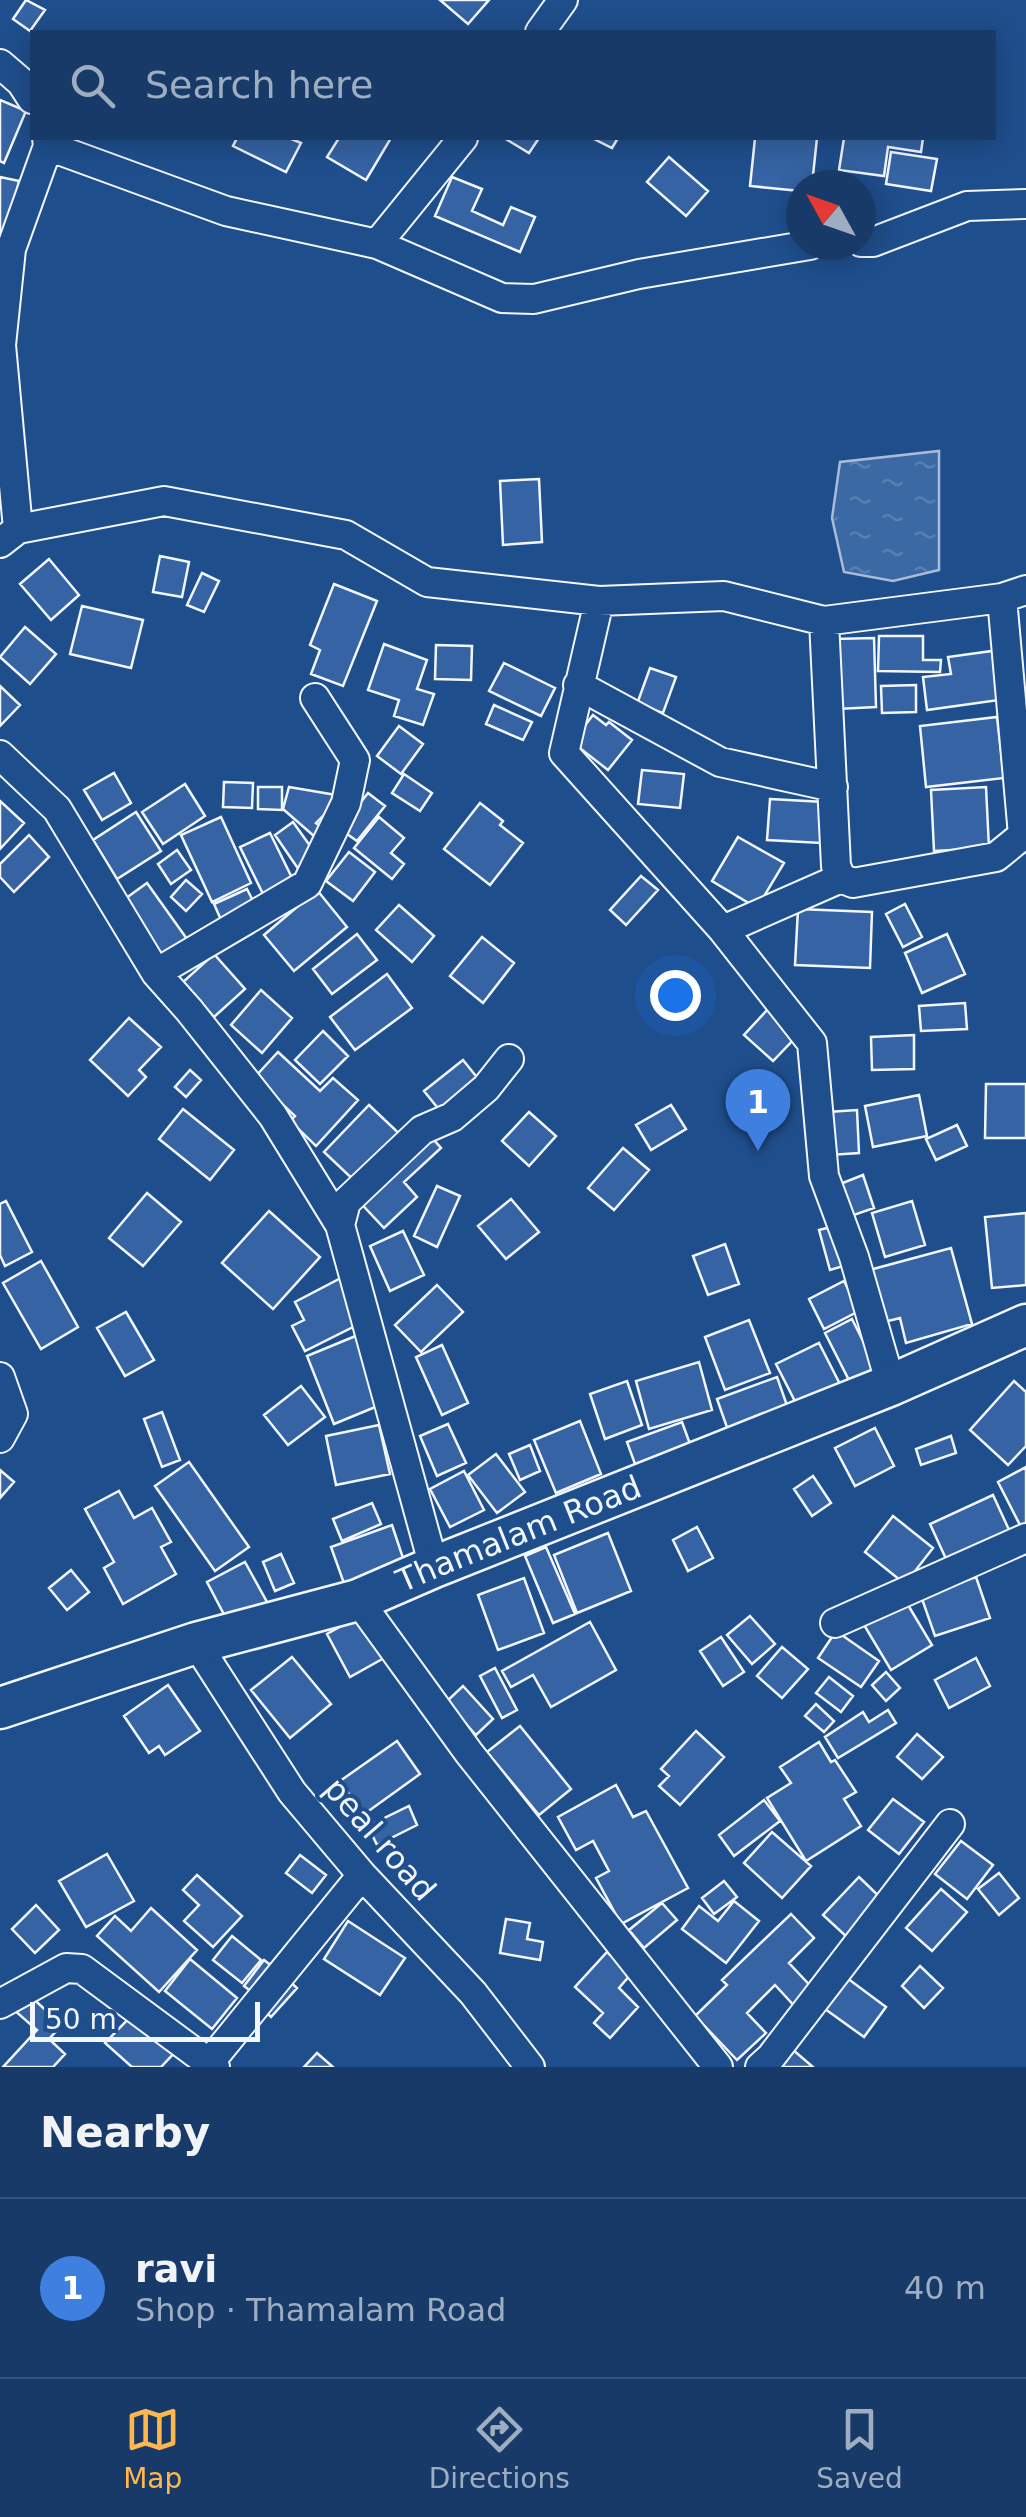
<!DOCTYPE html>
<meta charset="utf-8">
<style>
:root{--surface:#173a69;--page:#244571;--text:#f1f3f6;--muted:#9eadc0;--line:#36547d;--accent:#ffb74d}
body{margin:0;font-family:"DejaVu Sans",sans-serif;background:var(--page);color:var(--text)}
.compass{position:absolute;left:786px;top:170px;width:90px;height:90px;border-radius:50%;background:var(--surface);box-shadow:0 5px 25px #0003;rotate:310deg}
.scale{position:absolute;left:30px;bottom:25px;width:230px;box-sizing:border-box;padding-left:10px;border:5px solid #f2f6ff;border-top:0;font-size:28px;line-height:35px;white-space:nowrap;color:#f2f6ff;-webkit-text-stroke:8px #1f4e8c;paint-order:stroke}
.you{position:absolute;left:675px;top:995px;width:35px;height:35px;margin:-25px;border:8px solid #fff;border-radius:50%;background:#1a73e8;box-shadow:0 0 0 15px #1a73e833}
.badge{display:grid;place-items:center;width:65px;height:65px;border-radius:50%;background:var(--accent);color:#fff;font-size:32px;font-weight:700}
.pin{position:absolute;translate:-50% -82px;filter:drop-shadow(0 2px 5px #0008)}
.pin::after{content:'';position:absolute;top:52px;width:35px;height:30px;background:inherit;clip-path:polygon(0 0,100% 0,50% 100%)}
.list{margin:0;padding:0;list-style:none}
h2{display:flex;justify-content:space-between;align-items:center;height:130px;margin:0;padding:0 40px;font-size:42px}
h2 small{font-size:32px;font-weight:400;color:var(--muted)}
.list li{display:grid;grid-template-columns:65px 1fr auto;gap:30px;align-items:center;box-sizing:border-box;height:180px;padding:0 40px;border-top:2px solid var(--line)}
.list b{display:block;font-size:38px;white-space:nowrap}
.list p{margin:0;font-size:32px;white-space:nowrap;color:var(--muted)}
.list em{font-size:32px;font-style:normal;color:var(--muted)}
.icon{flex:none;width:55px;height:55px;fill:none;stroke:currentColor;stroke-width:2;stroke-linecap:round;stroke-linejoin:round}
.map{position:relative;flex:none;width:1026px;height:2067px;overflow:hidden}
.search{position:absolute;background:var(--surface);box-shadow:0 5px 25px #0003;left:30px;right:30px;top:30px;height:110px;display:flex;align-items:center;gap:25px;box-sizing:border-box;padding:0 35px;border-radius:0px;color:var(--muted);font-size:38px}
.sheet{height:310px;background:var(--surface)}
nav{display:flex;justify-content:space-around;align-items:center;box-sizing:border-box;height:140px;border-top:2px solid var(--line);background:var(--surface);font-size:28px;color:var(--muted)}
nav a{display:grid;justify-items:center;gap:5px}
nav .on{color:var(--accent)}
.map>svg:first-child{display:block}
.water{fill:url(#water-ripples);stroke:#a8bbd7;stroke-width:2.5}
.building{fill:#3563a3;stroke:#f2f6ff;stroke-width:2.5}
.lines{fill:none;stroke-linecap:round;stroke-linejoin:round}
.street-casing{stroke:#f2f6ff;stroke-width:32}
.secondary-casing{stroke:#f2f6ff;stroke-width:45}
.street{stroke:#1f4e8c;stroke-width:28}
.secondary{stroke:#1f4e8c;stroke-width:40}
.labels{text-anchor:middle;stroke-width:8;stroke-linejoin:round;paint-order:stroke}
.street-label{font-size:32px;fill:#f2f6ff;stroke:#1f4e8c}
</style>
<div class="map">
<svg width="1026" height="2067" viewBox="0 0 1026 2067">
<defs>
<pattern id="water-ripples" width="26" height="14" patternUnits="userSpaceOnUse" patternTransform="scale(2.5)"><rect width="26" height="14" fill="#3b69a3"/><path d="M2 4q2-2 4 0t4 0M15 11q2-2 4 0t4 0" fill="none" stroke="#587fb1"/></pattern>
</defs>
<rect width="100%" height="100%" fill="#1f4e8c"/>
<path class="water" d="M939 451V570L893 581 844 572 832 518 840 462Z"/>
<path class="building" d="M26 0 45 10 30 31 13 19Z
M440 0H489L468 24Z
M0 100 26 111 4 163 0 161Z
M237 138H289L301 143 286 172 233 146Z
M339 138H391L366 180 327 157Z
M504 138H539L529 153Z
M592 138H618L612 148Z
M755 138H817L812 185H801V191L750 186Z
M844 138H923L921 152 888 147 884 176 839 170Z
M891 152 937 159 931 191 886 184Z
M669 157 708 191 686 216 647 182Z
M0 177 19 181 0 263Z
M452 177 482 189 472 211 503 225 511 207 535 217 520 252 435 216Z
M539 479 542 542 503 545 500 481Z
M160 556 189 562 182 597 153 592Z
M49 559 79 595 51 620 20 584Z
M202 573 219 581 204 612 187 605Z
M334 584 377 601 343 686 311 674 320 650 310 645Z
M82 606 143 620 131 668 70 654Z
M25 627 56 654 30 684 0 657Z
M879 636H923V660H941L940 672 878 671Z
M874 638 876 707 837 709 834 639Z
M384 644 427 660 417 689 434 694 423 725 394 716 399 700 368 690Z
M436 645 472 646 471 680 435 679Z
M992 651 999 700 927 710 923 677 951 674 948 657Z
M504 663 555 688 541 716 489 691Z
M650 668 676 677 663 713 637 704Z
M916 685V712L882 713 881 686Z
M0 686 20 705 0 726Z
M494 705 532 722 523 740 486 724Z
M593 715 606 725 609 722 632 740 608 770 572 742Z
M997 717 1004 778 926 787 920 726Z
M399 726 423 744 401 774 377 756Z
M642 770 684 774 680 808 638 804Z
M114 773 131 803 102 820 84 790Z
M404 774 432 793 420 811 392 793Z
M224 782 253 783 252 808 223 807Z
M185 784 205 816 163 844 142 812Z
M258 787H282V810L258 809Z
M289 787 336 795 329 810 316 823 323 828 315 837 283 809Z
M986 787 989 848 934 851 931 790Z
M368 793 385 806 357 841 340 829Z
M770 799 824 802 821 843 767 840Z
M0 801 24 823 0 849Z
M480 803 503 821 500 825 523 843 490 885 444 849Z
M136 812 161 851 117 879 93 840Z
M221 817 251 883 212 902 181 835Z
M379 817 404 838 391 853 404 864 392 879 354 848Z
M293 822 318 857 299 870 275 835Z
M270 833 295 884 265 898 240 847Z
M29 835 49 857 14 892 0 877V864Z
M738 837 784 863 757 908 712 881Z
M177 850 191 870 171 884 158 864Z
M349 852 375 872 353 901 326 881Z
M641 876 658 890 626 925 610 910Z
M186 880 202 894 186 911 171 897Z
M147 883 187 939 163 957 122 901Z
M247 889 256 907 222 922 214 904Z
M317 890 347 927 294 971 264 935Z
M905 904 922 937 903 947 886 914Z
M399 905 434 936 412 962 376 930Z
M798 909 872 912 870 968 795 965Z
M357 934 377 960 332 994 313 969Z
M947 934 965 974 922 993 905 953Z
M482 937 514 963 483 1003 450 976Z
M214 954 245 989 214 1017 183 982Z
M387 974 412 1008 355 1050 330 1017Z
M261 990 292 1018 262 1053 231 1025Z
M965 1003 967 1029 921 1031 919 1006Z
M768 1009 797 1036 773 1061 744 1035Z
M129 1018 161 1047 139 1070 146 1077 128 1096 90 1060Z
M323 1031 348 1056 320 1084 295 1060Z
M914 1035V1069L872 1070 871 1037Z
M278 1052 320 1091 333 1078 358 1100 316 1146 290 1121 295 1116 254 1078Z
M463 1060 484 1086 445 1117 424 1091Z
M190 1070 201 1080 186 1097 175 1087Z
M986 1084H1026V1138H985Z
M919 1095 927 1136 873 1147 865 1106Z
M369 1105 406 1140 361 1187 324 1152Z
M671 1105 686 1129 651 1150 636 1125Z
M183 1109 234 1150 210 1180 159 1139Z
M857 1110 859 1153 830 1155 828 1112Z
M529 1112 556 1136 529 1166 502 1141Z
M957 1125 967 1146 936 1160 926 1139Z
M425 1130 441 1148 404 1182 417 1197 384 1228 354 1196Z
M623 1148 649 1170 614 1210 588 1188Z
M863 1175 874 1208 851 1216 840 1184Z
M437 1186 460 1196 437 1247 414 1236Z
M147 1193 181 1222 143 1266 109 1238Z
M511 1199 539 1232 506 1259 478 1226Z
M6 1201 32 1252 5 1266 0 1255V1204Z
M912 1201 925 1245 885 1257 872 1213Z
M269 1211 320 1257 273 1309 222 1263Z
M1026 1213V1285L992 1288 985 1217Z
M835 1226 847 1265 830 1270 819 1230Z
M403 1231 424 1275 390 1291 370 1246Z
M725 1244 739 1284 708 1295 693 1256Z
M951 1248 972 1324 906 1343 900 1318 880 1323 866 1271Z
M41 1261 78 1327 41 1349 3 1283Z
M341 1278 363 1322 305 1351 292 1326 304 1320 295 1302Z
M844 1281 859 1311 824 1329 809 1299Z
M437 1285 463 1312 421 1352 395 1325Z
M126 1312 154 1360 125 1376 97 1328Z
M852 1319 881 1377 854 1390 825 1333Z
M749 1320 770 1373 725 1390 705 1337Z
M358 1335 385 1403 334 1424 307 1356Z
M819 1343 844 1392 801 1413 776 1364Z
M442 1345 468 1403 442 1415 416 1357Z
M699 1362 712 1410 649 1429 636 1381Z
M777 1377 790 1414 730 1436 717 1399Z
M627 1381 642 1425 605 1439 590 1394Z
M1014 1381 1026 1392V1446L1008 1465 970 1430Z
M301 1386 325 1417 288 1445 264 1415Z
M162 1412 180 1460 162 1467 144 1419Z
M580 1421 601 1474 556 1493 534 1440Z
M682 1422 690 1444 635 1464 627 1442Z
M448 1424 466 1463 437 1476 420 1436Z
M379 1425 390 1474 336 1485 326 1436Z
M875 1428 894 1466 855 1486 835 1448Z
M951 1436 956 1453 921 1465 916 1449Z
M530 1445 540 1471 520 1480 509 1454Z
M496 1454 525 1492 497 1513 468 1475Z
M189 1462 249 1547 215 1571 155 1486Z
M1026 1467V1525L1021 1527 998 1482Z
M0 1470 14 1482 0 1498Z
M464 1471 484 1510 450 1527 430 1489Z
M813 1476 831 1503 812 1516 794 1489Z
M119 1491 134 1518 152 1508 171 1542 161 1547 176 1574 123 1604 104 1568 114 1562 85 1509Z
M993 1495 1010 1532 947 1561 930 1524Z
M372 1503 381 1524 342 1541 333 1519Z
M893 1516 933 1548 905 1584 865 1552Z
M392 1525 406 1567 346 1589 331 1547Z
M697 1527 713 1558 688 1571 673 1540Z
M608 1533 631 1591 577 1613 554 1555Z
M546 1547 575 1614 553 1623 525 1556Z
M281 1554 294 1583 275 1591 263 1562Z
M245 1562 267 1602 228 1622 207 1582Z
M71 1570 89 1592 67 1610 49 1588Z
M976 1577 990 1618 935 1636 921 1596Z
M524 1578 544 1633 498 1650 478 1595Z
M905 1600 932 1645 891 1670 864 1625Z
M361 1615 384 1658 350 1677 327 1634Z
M750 1616 775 1644 752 1664 727 1635Z
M590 1622 616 1670 551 1707 533 1675 511 1687 502 1671Z
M836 1631 879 1661 861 1687 818 1658Z
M721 1637 744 1672 723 1686 700 1651Z
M782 1647 808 1669 782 1698 757 1676Z
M292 1657 331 1704 290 1738 251 1690Z
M976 1658 990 1686 949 1708 935 1680Z
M495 1668 517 1710 502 1718 480 1676Z
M886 1672 900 1688 886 1701 872 1685Z
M829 1677 853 1696 841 1712 816 1693Z
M168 1685 200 1731 165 1755 159 1746 149 1753 124 1716Z
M463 1686 493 1719 476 1735 446 1702Z
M816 1704 834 1721 824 1732 805 1716Z
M888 1710 896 1723 838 1758 825 1737 863 1712 869 1722Z
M520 1726 571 1789 539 1815 487 1752Z
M696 1731 724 1757 680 1805 659 1786 669 1776 661 1769Z
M917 1734 943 1757 922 1779 897 1757Z
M397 1741 420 1774 363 1815 340 1781Z
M819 1742 831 1762 835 1760 856 1792 844 1799 861 1826 806 1861 767 1798 791 1783 780 1767Z
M616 1785 633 1817 646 1811 688 1888 621 1924 596 1878 609 1871 593 1841 576 1850 558 1817Z
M893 1799 924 1822 899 1854 868 1830Z
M764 1800 780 1821 734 1856 719 1835Z
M409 1806 417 1825 377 1845 368 1826Z
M772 1832 811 1866 782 1898 744 1863Z
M961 1841 993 1865 967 1899 935 1874Z
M107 1854 134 1901 86 1927 59 1881Z
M300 1855 326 1875 312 1893 286 1873Z
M999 1873 1019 1898 999 1915 978 1889Z
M197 1875 242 1916 213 1947 184 1921 199 1905 183 1890Z
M859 1877 884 1901 849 1939 823 1915Z
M724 1881 737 1897 714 1914 702 1898Z
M941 1889 967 1912 932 1951 906 1928Z
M734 1901 759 1921 726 1963 682 1929 699 1906 718 1921Z
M662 1903 677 1920 644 1948 629 1930Z
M36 1905 59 1930 35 1953 12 1929Z
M151 1908 197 1950 159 1992 97 1936 115 1916 131 1931Z
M791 1914 814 1938 789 1963 817 1993 799 2011 775 1985 747 2013 766 2033 737 2060 695 2016 727 1985 722 1980Z
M506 1919 530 1923 527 1939 543 1942 540 1960 500 1953Z
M348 1921 405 1958 380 1995 324 1959Z
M232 1936 261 1960 242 1983 213 1960Z
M607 1952 631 1974 619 1988 638 2007 610 2038 594 2023 603 2013 575 1987Z
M190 1959 237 1998 212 2029 165 1991Z
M264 1960 277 1970 257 1996 244 1986Z
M920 1966 943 1988 924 2008 902 1986Z
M847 1978 886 2007 864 2037 825 2009Z
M287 1979 297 1988 271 2017 261 2008Z
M28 1994 62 2025 49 2039 65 2054 53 2067H3L37 2030 14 2010Z
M137 2010 178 2049 161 2067H132L105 2043Z
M792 2049 813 2067H777Z
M317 2053 333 2067H304Z"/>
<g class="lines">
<defs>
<path id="street" d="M540 32 563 0
M0 64 21 82 32 99
M48 146 226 211 377 244 502 298 534 299 639 274 810 245
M861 242H873L967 206 1026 204
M377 244 463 138
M18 529 1 345 11 249 48 146 47 138
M0 543 18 529 164 501 346 535 427 582 599 601 724 596 824 621 1002 598 1026 590
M599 601 564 753 723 930 812 1043 824 1176 854 1257 891 1385
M824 621 836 866 841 878 853 883 996 857 1023 835 1002 598
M578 685 720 762 833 787
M0 755 57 809 156 973 189 1010 273 1116 340 1225 434 1567
M723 930 841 878
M156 973 307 884 346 803 355 760 315 698
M340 1225 346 1202 422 1130 452 1117 486 1088 509 1059
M0 1377 13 1414 0 1438
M358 1600 469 1753 718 2067
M835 1623 1026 1538
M196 1643 292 1792 362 1875 473 1993 530 2067
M0 2004 66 1968 82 1969 209 2063 206 2067
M215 2067 209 2063 362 1875
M760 2067 771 2057 950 1824"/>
<g id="secondary">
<path id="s1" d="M0 1708 196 1643 358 1600 434 1567 891 1385 1026 1325"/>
</g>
</defs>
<use href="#street" class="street-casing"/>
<use href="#secondary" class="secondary-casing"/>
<use href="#street" class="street"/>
<use href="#secondary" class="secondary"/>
</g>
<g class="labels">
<g class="street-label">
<text dy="11" stroke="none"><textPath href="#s1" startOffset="548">Thamalam Road</textPath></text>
<text transform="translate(380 1839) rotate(49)" y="11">peal road</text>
</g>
</g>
</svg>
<svg class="compass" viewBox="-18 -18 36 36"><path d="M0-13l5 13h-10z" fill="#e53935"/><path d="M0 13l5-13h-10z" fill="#9eadc0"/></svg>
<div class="scale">50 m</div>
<div class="you"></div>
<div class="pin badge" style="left:758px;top:1151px;background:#3f7fe0">1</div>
<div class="search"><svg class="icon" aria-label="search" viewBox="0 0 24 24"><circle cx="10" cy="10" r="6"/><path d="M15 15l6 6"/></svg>Search here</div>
</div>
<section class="sheet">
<h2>Nearby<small></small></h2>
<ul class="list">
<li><span class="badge" style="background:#3f7fe0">1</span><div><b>ravi</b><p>Shop · Thamalam Road</p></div><em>40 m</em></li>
</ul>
</section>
<nav>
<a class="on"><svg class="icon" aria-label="map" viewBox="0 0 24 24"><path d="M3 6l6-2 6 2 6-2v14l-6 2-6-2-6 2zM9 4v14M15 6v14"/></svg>Map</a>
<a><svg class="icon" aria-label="directions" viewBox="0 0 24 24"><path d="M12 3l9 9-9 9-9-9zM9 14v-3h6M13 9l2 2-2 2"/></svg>Directions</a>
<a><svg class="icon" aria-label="saved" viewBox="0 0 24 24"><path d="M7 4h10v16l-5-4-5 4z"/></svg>Saved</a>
</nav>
